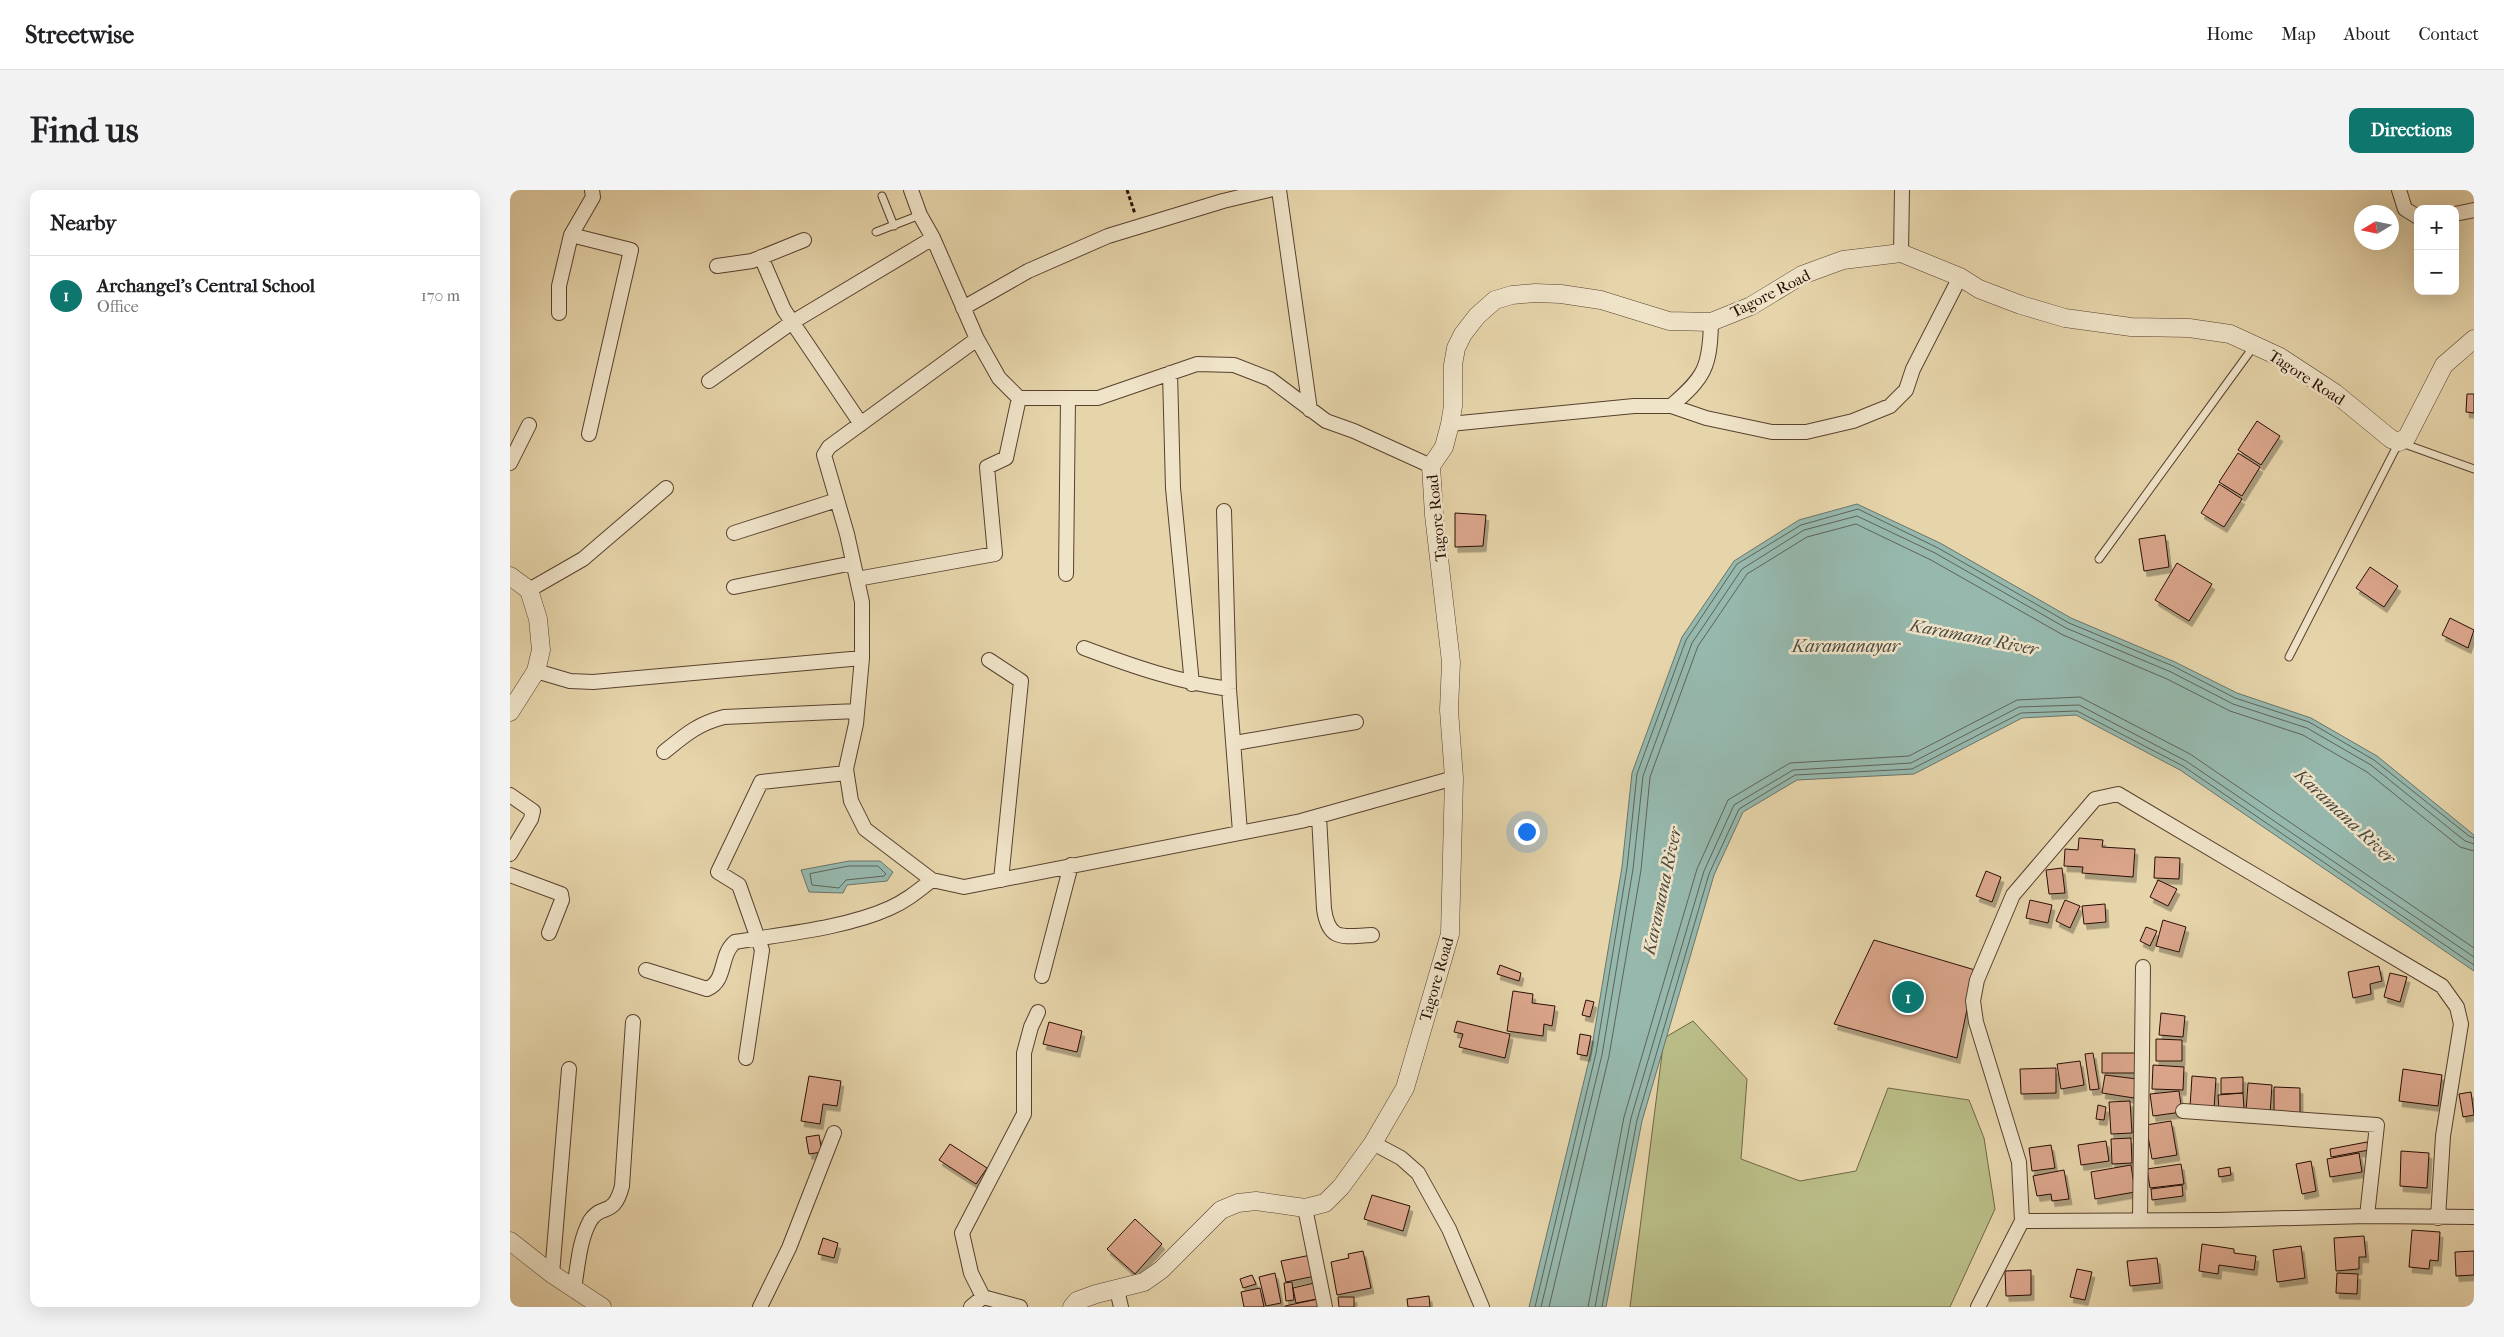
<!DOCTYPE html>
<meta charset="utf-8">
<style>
:root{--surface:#fff;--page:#f2f2f2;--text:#202124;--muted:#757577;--line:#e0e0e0;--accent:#0f766e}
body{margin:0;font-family:"IM FELL French Canon",serif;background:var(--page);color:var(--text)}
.controls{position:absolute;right:15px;top:15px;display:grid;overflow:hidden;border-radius:10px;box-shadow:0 5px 20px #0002}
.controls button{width:45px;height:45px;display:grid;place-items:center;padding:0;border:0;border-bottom:1px solid var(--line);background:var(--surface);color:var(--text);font:25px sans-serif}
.compass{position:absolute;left:1844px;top:15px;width:45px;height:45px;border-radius:50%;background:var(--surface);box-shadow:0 5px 20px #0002;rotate:260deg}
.you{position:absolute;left:1016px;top:641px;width:18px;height:18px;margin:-12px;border:4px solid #fff;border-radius:50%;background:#1a73e8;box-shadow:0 0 0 8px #1a73e833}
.badge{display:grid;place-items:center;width:32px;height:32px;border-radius:50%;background:var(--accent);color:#fff;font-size:16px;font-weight:700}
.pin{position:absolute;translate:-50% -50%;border:2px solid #fff;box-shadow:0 1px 5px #0006}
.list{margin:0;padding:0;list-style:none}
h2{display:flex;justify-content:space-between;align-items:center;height:65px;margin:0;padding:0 20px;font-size:21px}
h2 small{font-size:16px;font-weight:400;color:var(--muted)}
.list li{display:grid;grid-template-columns:32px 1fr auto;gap:15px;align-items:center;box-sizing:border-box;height:80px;padding:0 20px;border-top:1px solid var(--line)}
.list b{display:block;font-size:19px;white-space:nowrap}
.list p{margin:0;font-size:16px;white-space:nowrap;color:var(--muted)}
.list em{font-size:16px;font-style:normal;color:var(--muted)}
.map{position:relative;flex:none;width:1964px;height:1117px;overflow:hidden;border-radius:10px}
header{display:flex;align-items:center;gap:30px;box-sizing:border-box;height:70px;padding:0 25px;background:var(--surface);border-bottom:1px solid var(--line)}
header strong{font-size:24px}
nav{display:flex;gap:28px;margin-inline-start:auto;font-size:18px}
.intro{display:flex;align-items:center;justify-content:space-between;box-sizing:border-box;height:120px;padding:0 30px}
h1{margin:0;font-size:35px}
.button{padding:12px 22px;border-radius:10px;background:var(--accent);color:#fff;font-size:18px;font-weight:700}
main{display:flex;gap:30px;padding:0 30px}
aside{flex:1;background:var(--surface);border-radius:10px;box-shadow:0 5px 20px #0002}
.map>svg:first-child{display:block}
.green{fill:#b9bc86;stroke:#706545}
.water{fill:#96b8ad;stroke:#6a7469}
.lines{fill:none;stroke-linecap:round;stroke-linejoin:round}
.shore{stroke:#5f6358;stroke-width:1}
.building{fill:#dba68c;stroke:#280e04;filter:url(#shadow)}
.service-casing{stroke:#58402e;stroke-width:9}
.minor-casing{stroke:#58402e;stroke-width:16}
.tertiary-casing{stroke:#58402e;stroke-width:19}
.path{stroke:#280e04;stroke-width:3;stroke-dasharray:4 2.5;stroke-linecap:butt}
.service{stroke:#efe3c8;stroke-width:7}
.minor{stroke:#efe3c8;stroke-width:14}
.tertiary{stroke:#efe3c8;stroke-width:18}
.labels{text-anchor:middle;stroke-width:5;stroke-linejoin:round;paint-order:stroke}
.street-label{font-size:16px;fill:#280e04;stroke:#efe3c8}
.water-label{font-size:18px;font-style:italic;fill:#4e4a3f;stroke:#efe3c8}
</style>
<header>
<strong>Streetwise</strong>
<nav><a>Home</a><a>Map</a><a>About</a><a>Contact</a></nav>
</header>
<div class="intro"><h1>Find us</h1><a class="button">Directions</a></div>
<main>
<aside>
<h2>Nearby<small></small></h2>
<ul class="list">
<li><span class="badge">1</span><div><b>Archangel's Central School</b><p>Office</p></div><em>170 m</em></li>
</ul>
</aside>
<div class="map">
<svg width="1964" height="1117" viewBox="0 0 1964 1117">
<defs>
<filter id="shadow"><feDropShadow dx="3" dy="5.5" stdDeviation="0" flood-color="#0004"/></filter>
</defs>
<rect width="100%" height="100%" fill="#e6d4aa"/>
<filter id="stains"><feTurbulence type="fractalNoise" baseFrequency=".004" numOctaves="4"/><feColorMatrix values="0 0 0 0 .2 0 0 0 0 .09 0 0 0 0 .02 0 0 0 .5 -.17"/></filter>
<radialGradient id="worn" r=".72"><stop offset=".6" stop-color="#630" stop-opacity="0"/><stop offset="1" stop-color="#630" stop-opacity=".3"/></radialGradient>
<path class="green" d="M1183 831 1237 889 1231 969 1290 991 1346 981 1378 898 1459 910 1474 948 1485 1019 1440 1117H1120L1154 848Z"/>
<path class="water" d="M1347 314 1430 353 1561 428 1665 472 1727 503 1801 528 1867 566 1964 645V781L1670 580 1566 525 1512 528 1404 584 1287 590 1233 622 1204 685 1132 931 1096 1117H1019L1081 862 1112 677 1122 583 1172 447 1224 371 1289 330Z
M339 671H370L383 682 377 691 337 695 333 703 299 702 291 680Z"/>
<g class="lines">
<path class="shore" d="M339 676H368L376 684 374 686 336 690 329 698 302 695 300 684Z
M1025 1117 1086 863 1117 678 1127 584 1176 450 1227 374 1291 335 1348 319 1428 358 1559 433 1663 476 1725 508 1799 532 1864 570 1959 646 1964 648
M1031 1117 1092 865 1123 679 1133 586 1182 453 1232 379 1294 340 1347 326 1425 363 1556 438 1661 482 1723 514 1797 538 1861 575 1955 651 1964 654
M1039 1117 1099 866 1131 680 1140 587 1188 456 1237 384 1297 347 1346 334 1421 370 1553 445 1657 489 1720 521 1793 545 1857 582 1950 657 1964 661
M1078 1117 1114 927 1187 679 1218 610 1280 573 1399 566 1507 510 1570 507 1680 564 1964 758
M1085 1117 1121 928 1194 681 1224 615 1283 580 1401 573 1509 517 1569 515 1676 571 1964 767
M1092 1117 1127 930 1199 684 1229 619 1285 585 1402 579 1511 523 1567 521 1673 576 1964 775"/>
</g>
<path class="building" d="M1957 204H1964V223L1956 222Z
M1747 231 1770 246 1751 275 1728 260Z
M1728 263 1750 277 1732 306 1709 292Z
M1709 294 1732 309 1714 337 1691 323Z
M945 323 976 325 973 356 945 357Z
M1655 345 1659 377 1634 381 1629 349Z
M1667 373 1702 394 1679 431 1645 410Z
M1860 377 1888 396 1874 417 1846 398Z
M1940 428 1964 440 1958 458 1932 445Z
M1569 648 1593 650 1592 657 1625 659 1623 687 1572 683 1573 677 1554 676 1555 659 1568 660Z
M1645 667 1670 668 1669 689 1644 688Z
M1552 678 1555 703 1539 704 1536 680Z
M1476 681 1491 687 1482 712 1466 706Z
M1648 690 1667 699 1658 716 1640 707Z
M1520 710 1542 715 1538 733 1516 728Z
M1555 710 1570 716 1560 738 1546 731Z
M1595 714 1596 732 1574 734 1572 716Z
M1653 730 1676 737 1669 762 1646 756Z
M1636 737 1647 741 1640 756 1630 751Z
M1364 750 1465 780 1447 868 1324 834Z
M990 775 1011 783 1009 791 987 784Z
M1869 776 1872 791 1860 794 1861 804 1843 808 1838 782Z
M1880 783 1897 787 1890 812 1874 807Z
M1003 801 1023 804 1022 813 1045 816 1042 836 1034 834 1033 846 997 841Z
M1076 810 1084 812 1080 827 1072 825Z
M1651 823 1675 826 1673 847 1649 845Z
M947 831 1000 844 995 868 949 857 953 844 944 842Z
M539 832 572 841 567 862 533 854Z
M1070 844 1081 846 1077 866 1067 864Z
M1646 849 1672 850V871H1646Z
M1583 863 1589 899 1580 900 1575 864Z
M1592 863H1626V883H1592Z
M1570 871 1574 895 1551 899 1547 874Z
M1643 875 1674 877 1673 900 1642 899Z
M1546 878V903L1511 904 1510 879Z
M1893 879 1932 885 1928 916 1889 911Z
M1595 885 1627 889 1624 908 1592 903Z
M299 886 331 891 327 916 313 914 310 934 291 931Z
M1682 886 1706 888 1704 919 1680 917Z
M1733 887V903L1711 904V888Z
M1738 893 1762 895 1760 924 1736 922Z
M1764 897 1790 898V925H1764Z
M1669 901 1672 922 1643 926 1640 904Z
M1961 902 1964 925 1953 927 1949 904Z
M1733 903 1734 919 1709 920 1708 905Z
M1620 911 1622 943 1601 944 1599 912Z
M1588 915 1596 917 1594 930 1586 929Z
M1661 931 1667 965 1642 969 1636 935Z
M309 945 312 962 299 964 296 947Z
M1621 948 1622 973 1602 974 1601 949Z
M1596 951 1599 971 1571 975 1568 955Z
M1857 952 1859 960 1821 967 1820 959Z
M440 954 477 978 466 994 429 970Z
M1541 955 1545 978 1522 981 1519 958Z
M1891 961 1919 963 1917 998 1890 996Z
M1849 963 1852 982 1820 987 1817 969Z
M1801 971 1806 1001 1792 1004 1786 974Z
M1671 974 1674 994 1640 998 1637 979Z
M1621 975 1625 1002 1585 1009 1581 982Z
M1720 977 1721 985 1709 987 1708 979Z
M1554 980 1559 1009 1542 1011 1541 1004 1527 1006 1523 986Z
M1672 995 1673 1006 1642 1010 1641 999Z
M862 1005 900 1016 893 1041 854 1029Z
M625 1029 652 1054 625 1084 597 1059Z
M1902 1040 1930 1042 1928 1071 1920 1070 1919 1079 1899 1077Z
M1854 1046 1856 1067H1849V1079L1826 1081 1824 1048Z
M313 1048 328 1053 324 1068 308 1064Z
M1692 1054 1724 1059V1063L1746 1066 1744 1080 1709 1075 1708 1084 1689 1081Z
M1791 1056 1795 1088 1767 1092 1763 1060Z
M853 1061 861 1098 827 1105 821 1072 839 1068 838 1064Z
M1964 1061V1085L1946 1086 1945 1062Z
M801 1065 805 1086 776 1092 771 1071Z
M1647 1068 1650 1093 1620 1096 1617 1071Z
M1567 1079 1582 1082 1575 1110 1560 1107Z
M1521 1080V1105L1496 1106 1495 1081Z
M765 1083 771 1113 756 1116 749 1087Z
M1827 1083 1848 1084 1847 1104 1826 1103Z
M742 1085 746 1094 733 1098 730 1089Z
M782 1092 784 1110 776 1111 774 1093Z
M804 1093 807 1109 786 1113 783 1098Z
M750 1098 754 1117H734L731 1102Z
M919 1106 920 1117H898L897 1109Z
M828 1107H844V1117H829Z
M808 1109 810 1117H775V1116Z"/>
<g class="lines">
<defs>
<path id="service" d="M372 6 384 36
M366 42 410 25
M1589 369 1744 156
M1779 467 1889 252 1964 279"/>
<path id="minor" d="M401 0 410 25 423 48 467 149 489 188 509 208H588L687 174 724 175 760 189 816 231 844 241 921 276
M769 0 800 220
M1889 0 1895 19 1908 27
M1945 24 1964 20
M61 45 121 60 79 244
M1391 63 1392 0
M251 67 274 120 351 234
M207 76 242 71 294 50
M453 118 518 81 598 46 713 11 759 0
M49 123V96L61 45 83 7 82 0
M467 149 319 257 314 265 337 344 352 412V468L346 534 336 579 341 611 355 639 422 690 454 697 791 631 944 588
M660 183 663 298 682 494
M199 191 281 133 423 48
M1161 216C1195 187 1200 177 1201 132
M940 234 1124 216H1161L1196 228 1262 242H1296L1343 231 1380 216 1396 200 1403 179 1450 87
M0 273 19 235
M714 321 719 499 730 642
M224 343 327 310
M556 384 558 209
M347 389 485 364 477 277 496 268 509 208
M224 397 343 373
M19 400 73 369 156 298
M574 458C622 476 668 492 719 499
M479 470 511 491 491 690
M26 481 60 491 83 492 352 468
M725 553 846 532
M154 562C175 545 187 534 214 527L347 521
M0 605 23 621 21 629 0 664
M809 626 814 719C819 753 834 746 862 745
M0 685 51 704 52 710 39 743
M136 780 197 799C217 791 209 765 225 752 273 744 336 738 380 718 396 711 408 701 422 690
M532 786 561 675
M236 868 252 760 229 695 208 682 251 592 336 583
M1673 921 1867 935 1857 1026
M863 953 891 968 908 983 939 1039 972 1117
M795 1018 815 1117
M1630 1029 1633 777
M1512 1031 1509 972 1466 832 1463 811 1467 790 1503 705 1585 609 1608 604 1932 796 1947 817 1951 834 1933 946 1928 1028
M42 1084 59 879
M64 1098C68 1076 69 1051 80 1031 91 1013 104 1028 112 996L123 832
M607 1100 611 1117
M250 1117 279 1058 324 943
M461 1117 473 1107
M510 1117 473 1107 461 1083 452 1043 514 924V863L521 837 528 822
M1468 1117 1512 1031 1708 1030 1857 1026 1964 1027"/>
<path id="tertiary" d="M0 386 19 400 28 429 31 460 26 481 0 522
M0 1051 42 1084 92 1117
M562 1117 567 1111 586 1104 634 1092 651 1080 711 1020 728 1013 746 1011 795 1018 815 1013 831 997 863 953 895 898 940 744 944 588 939 520 941 472 924 325 921 276 934 257 940 234 943 216V175L946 158 953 144 967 126 985 110 1002 105 1025 103 1051 104 1091 110 1159 131 1201 132 1241 116 1292 85 1333 70 1391 63 1450 87 1469 99 1511 115 1555 128 1621 137 1679 138 1720 144 1770 167 1825 203 1881 249 1889 252 1897 247 1934 175 1964 149"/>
</defs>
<use href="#service" class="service-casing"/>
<use href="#minor" class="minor-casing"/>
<use href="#tertiary" class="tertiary-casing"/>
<path class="path" d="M617 0 625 24"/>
<use href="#service" class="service"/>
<use href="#minor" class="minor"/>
<use href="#tertiary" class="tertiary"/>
</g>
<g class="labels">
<g class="street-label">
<text transform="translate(1260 103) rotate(-27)" y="6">Tagore Road</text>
<text transform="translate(1797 187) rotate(33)" y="6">Tagore Road</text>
<text transform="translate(926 328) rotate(-96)" y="6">Tagore Road</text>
<text transform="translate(926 789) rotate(-74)" y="6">Tagore Road</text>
</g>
<g class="water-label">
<text transform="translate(1464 447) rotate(11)" y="6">Karamana River</text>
<text x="1336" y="462">Karamanayar</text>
<text transform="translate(1835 626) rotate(43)" y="6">Karamana River</text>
<text transform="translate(1152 701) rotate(-78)" y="6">Karamana River</text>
</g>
</g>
<rect width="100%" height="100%" filter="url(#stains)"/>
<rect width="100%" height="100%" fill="url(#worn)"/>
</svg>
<div class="controls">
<button>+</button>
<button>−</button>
</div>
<svg class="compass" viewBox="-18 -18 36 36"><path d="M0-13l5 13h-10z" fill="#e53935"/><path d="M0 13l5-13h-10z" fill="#757577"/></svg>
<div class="you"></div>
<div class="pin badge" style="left:1398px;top:807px">1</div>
</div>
</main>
